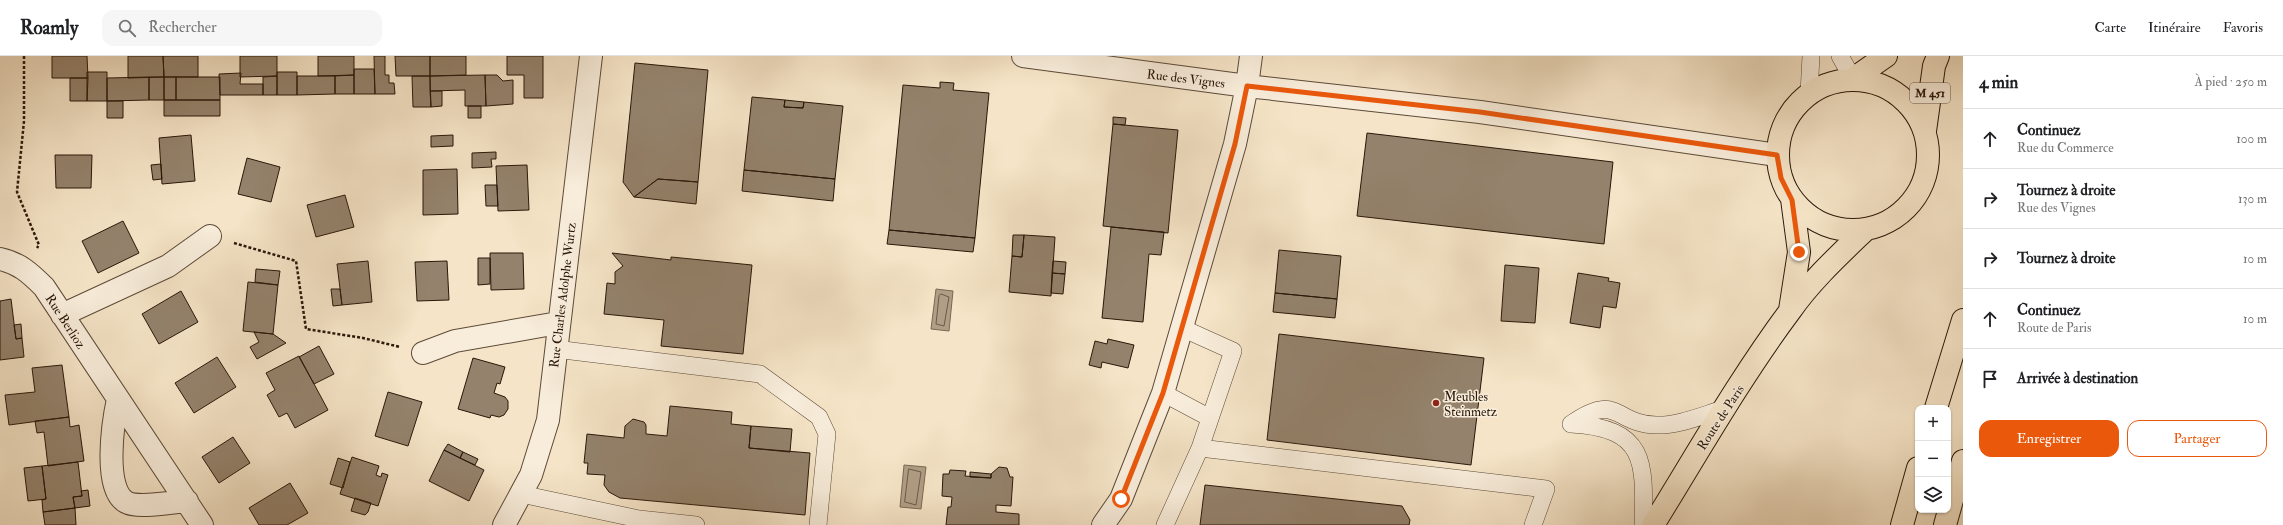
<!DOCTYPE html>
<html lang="fr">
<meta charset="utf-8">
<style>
:root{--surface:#fff;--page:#f6f6f6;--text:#202124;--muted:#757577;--line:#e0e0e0;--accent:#ea580c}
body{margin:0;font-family:"IM FELL Double Pica",serif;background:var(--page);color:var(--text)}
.controls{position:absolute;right:12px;bottom:12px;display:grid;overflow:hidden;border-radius:8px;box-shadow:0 1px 3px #0004}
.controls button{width:36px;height:36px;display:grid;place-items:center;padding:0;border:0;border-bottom:1px solid var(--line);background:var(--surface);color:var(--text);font:20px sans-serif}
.stop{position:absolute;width:12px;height:12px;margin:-9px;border:3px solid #ea580c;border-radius:50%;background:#fff}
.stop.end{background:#ea580c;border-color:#fff;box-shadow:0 1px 4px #0008}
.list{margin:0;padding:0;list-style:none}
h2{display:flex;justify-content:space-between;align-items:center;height:52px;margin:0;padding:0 16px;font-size:17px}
h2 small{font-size:13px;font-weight:400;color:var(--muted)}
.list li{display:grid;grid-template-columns:26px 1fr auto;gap:12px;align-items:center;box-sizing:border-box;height:60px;padding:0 16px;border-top:1px solid var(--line)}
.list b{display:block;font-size:15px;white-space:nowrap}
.list p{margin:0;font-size:13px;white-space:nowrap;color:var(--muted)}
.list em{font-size:13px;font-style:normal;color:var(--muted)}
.actions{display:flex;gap:8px;padding:12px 16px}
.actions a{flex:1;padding:9px 0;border:1px solid var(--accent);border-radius:12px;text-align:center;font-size:14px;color:var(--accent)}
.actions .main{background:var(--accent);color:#fff}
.icon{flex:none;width:22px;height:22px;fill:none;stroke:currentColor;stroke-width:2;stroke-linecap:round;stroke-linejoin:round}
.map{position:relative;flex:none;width:1963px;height:469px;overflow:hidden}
header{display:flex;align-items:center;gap:24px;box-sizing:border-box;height:56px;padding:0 20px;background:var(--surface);border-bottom:1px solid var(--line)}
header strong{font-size:19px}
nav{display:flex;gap:22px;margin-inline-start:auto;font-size:14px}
.search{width:280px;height:36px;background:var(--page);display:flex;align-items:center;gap:10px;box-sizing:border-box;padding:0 14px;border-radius:12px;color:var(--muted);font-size:15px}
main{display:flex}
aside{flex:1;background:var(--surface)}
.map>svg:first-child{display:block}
.water{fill:#b09e86;stroke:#7a6854}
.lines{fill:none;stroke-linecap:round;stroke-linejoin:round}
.shore{stroke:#6d5a48;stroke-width:1}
.building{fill:#94826c;stroke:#2a1709}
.lane-casing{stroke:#5d4a38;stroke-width:18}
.street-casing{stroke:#5d4a38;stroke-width:24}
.primary-casing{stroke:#2a1709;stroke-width:24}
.highway-casing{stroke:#2a1709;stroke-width:24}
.path{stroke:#2a1709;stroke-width:2.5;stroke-dasharray:3 2;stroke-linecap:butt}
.lane{stroke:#f8eddb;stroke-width:17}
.street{stroke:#f8eddb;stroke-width:22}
.primary{stroke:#f5e4c7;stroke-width:22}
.highway{stroke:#f5e4c7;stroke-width:22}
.route{stroke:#ea580c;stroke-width:5}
.poi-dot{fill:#8f2418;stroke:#f8eddb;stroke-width:1.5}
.labels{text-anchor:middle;stroke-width:3;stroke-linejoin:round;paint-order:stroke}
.shield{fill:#f8eddb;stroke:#685748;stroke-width:1}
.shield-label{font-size:12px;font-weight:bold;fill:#2a1709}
.street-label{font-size:13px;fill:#2a1709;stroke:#f8eddb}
.poi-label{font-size:13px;fill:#2a1709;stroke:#f8eddb;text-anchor:start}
</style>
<header>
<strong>Roamly</strong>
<div class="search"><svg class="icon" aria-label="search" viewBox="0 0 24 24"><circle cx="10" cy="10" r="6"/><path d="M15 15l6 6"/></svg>Rechercher</div>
<nav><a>Carte</a><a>Itinéraire</a><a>Favoris</a></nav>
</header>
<main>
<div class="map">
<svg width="1963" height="469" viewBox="0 0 1963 469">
<rect width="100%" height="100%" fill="#f5e4c7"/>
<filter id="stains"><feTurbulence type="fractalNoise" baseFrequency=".005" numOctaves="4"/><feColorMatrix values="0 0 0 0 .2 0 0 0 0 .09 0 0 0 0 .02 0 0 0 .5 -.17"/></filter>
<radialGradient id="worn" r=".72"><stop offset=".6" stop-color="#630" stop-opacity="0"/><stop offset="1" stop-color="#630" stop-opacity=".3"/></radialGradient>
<path class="water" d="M936 233 953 235 949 275 931 273Z
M904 409 926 411 921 453 900 451Z"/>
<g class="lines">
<path class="shore" d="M941 238 949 241 944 270 936 268 939 240Z
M909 413 921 416 916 449 905 446Z"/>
</g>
<path class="building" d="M52 0H87L88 22H52Z
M128 0H163L164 21 128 22Z
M163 0H198V21H164Z
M240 0H277V20L240 21Z
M318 0H354V19L318 20Z
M374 0H385V19H389V27H394L395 38H375Z
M395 0H430V20H396Z
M430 0H466V19L430 20Z
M507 0H543V42H524V19H507Z
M635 7 708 14 698 126 658 123 634 141 623 126Z
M354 13H374L375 38H354Z
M87 16H107V45H87Z
M277 16H297V39H277Z
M241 17 240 28H263V39H220L219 18Z
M354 19V38H335V20Z
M485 19H497L503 25 513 24V48L486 50Z
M485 19 486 50H465V34L430 35V20Z
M277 20V39H263V21Z
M297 20H335V38L297 39Z
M412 20H430L431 51H413Z
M149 21H164V44H149Z
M149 21V44L107 45V22Z
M164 21H176V44H164Z
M176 21H220V44H176Z
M70 22H88L87 45H70Z
M940 26 954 27 953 34 989 37 975 182 889 174 903 29 940 32Z
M430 35H442V50L431 51Z
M752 41 785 44 784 51 803 52 804 46 843 50 835 123 744 114Z
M164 44H220V60H164Z
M785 44 804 46 803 52 784 51Z
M107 45H123V62H107Z
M468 50H481V62H468Z
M1113 61 1126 62 1125 69 1113 68Z
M1113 68 1178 74 1168 177 1103 170Z
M1367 77 1613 106 1604 188 1357 160Z
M191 79 195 125 162 128 159 82Z
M453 79V90L431 91V80Z
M496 96V103H491L492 111 472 112V97Z
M55 99H92L91 132H56Z
M247 102 280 111 271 146 238 138Z
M161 108 162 123 153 124 151 109Z
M527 109 529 154 498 155 496 110Z
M457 113 458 158 423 159V114Z
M744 114 835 123 833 145 742 135Z
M658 123 698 126 696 148 634 141Z
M485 129H497L498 150H486Z
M345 139 354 171 316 181 307 149Z
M123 165 139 197 98 217 82 185Z
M1111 171 1164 176 1161 199 1149 198 1143 266 1102 262Z
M889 174 975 182 973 196 887 188Z
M1013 179H1024L1022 201 1012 200Z
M1024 179 1055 181 1051 240 1009 236 1012 200 1022 201Z
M1279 194 1341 200 1337 243 1275 237Z
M490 197H523L524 233 491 234Z
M612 197 671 204V201L752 209 743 298 661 290 664 264 604 258 607 227 615 228V216L623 210Z
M478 202H490V228L478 229Z
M368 205 372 246 342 249 337 208Z
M447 205 449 244 417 245 415 206Z
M1053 205 1066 206 1065 218 1052 217Z
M1505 209 1539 212 1535 267 1501 265Z
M256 213 280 215 278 229 255 226Z
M1052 217 1065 218 1063 238 1051 237Z
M1578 217 1609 222 1608 225 1620 227 1616 252 1603 250 1600 272 1570 267Z
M248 226 278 229 273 278 243 275Z
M331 233H340L342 249 333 250Z
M181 235 198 266 159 288 142 258Z
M1275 237 1337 243 1335 262 1273 256Z
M11 243 16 283 22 282 24 301 0 304V245Z
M21 268 22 282 16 283 14 269Z
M254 276 273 278 286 287 257 303 250 291 259 286Z
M1279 278 1484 302 1471 409 1267 384Z
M1108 283 1134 289 1128 312 1102 306 1101 312 1089 309 1095 285 1107 288Z
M319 290 334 318 314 328 299 301Z
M299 300 328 354 295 372 287 357 279 361 267 339 275 334 266 317Z
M217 301 236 331 194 357 175 327Z
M473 302 505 311 500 328 497 327 494 337 505 341 508 345V353L504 359 499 361 491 359 490 362 458 353Z
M62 309 69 361 9 369 5 339 35 336 32 312Z
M388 336 422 346 408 390 375 380Z
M670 350 732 356 731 368 751 370 749 392 810 397 805 459 620 442 609 436 604 429 605 419 587 418 588 407H584L587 378 624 382 625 370 633 363 644 366 646 369V378L667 380Z
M69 361 70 371 79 369 84 405 48 410 44 376 37 377 35 365Z
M751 370 792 373 790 396 749 392Z
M233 381 250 407 219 427 202 401Z
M448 388 463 396 460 402 444 394Z
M444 394 484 414 469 445 429 425Z
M463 396 478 403 475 409 460 402Z
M352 401 379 410 376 419 381 421 382 417 388 419 378 450 340 438Z
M338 402 350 406 343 432 330 428Z
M78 406 82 440 73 441 75 452 43 456 42 444 46 443 42 410Z
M42 410 46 443 28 445 24 412Z
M999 411 1007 412 1010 421H1013L1011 450 996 449V456L1019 458V469H946L948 451H951L952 441 942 440 943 418H949L950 414 966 415 965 420 991 422V418Z
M970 416 991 418V422L970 421Z
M290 427 308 457 287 469H259L249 452Z
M1205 429 1402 450 1410 464 1409 469H1200Z
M88 434 90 450 75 452 73 441 82 440 81 435Z
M355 442 371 447 368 456 365 459 351 455Z
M75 452 76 469H45L43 456Z"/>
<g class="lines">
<defs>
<path id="lane" d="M1840 0 1853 23
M1809 38 1811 0
M555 293 760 318 819 361 827 378 818 469
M1163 337 1210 362
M1571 368C1618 335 1614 368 1656 369 1678 370 1703 359 1724 353
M1571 368C1646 372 1645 405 1643 469
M1200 392 1546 433 1533 469
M521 438 639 463 696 469
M1165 469 1200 392 1233 295 1182 272"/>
<path id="street" d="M1023 0 1247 30 1480 56 1777 99
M0 203C19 207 30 217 44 231L202 469
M62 259 168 210 210 180
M423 297 455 285 558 267
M118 343C113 366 103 433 126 446 138 453 172 446 187 445
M504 469 531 419 548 364 591 0
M1103 469 1121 443 1163 337 1235 88 1247 30 1251 0"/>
<path id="primary" d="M1853 23 1886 0
M1778 99a75 75 0 1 1 150 0a75 75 0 1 1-150 0Z
M1925 75 1934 10 1938 0
M1790 254 1799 196 1792 143
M1653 469C1697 398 1740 322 1790 255 1811 225 1838 200 1864 175"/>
<path id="highway" d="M1936 352 1963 264
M1902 469 1918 412
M1945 469 1963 405"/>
</defs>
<use href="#lane" class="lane-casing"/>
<use href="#street" class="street-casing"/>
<use href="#primary" class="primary-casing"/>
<use href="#highway" class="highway-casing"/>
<path class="path" d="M24 0V65L17 136 39 189 37 192
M234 187 296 205 306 273 363 282 400 291
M1477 356 1493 358"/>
<use href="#lane" class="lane"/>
<use href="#street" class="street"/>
<use href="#primary" class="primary"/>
<use href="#highway" class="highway"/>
</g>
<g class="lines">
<path class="route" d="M1121 443 1163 337 1235 88 1247 30 1480 56 1777 99 1781 122 1792 144 1799 196"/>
</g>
<circle class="poi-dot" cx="1436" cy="347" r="4"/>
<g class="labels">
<rect class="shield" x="1910" y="27" width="40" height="20" rx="3"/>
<g class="shield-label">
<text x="1930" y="41">M 451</text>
</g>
<g class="street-label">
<text transform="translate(1186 22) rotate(7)" y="5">Rue des Vignes</text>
<text transform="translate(562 239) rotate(-83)" y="5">Rue Charles Adolphe Wurtz</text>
<text transform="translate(66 265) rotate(57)" y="5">Rue Berlioz</text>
<text transform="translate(1720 361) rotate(-57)" y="5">Route de Paris</text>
</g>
<g class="poi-label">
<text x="1444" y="345">Meubles<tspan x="1444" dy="15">Steinmetz</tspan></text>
</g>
</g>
<rect width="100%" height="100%" filter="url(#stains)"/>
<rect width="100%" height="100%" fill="url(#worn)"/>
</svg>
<div class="controls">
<button>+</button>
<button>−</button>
<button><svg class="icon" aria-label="layers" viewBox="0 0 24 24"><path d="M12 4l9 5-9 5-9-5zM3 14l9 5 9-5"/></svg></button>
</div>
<div class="stop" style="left:1121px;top:443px"></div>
<div class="stop end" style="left:1799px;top:196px"></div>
</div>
<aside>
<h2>4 min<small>À pied · 250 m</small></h2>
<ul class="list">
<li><svg class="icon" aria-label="ahead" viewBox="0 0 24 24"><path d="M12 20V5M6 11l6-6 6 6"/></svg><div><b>Continuez</b><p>Rue du Commerce</p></div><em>100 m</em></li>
<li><svg class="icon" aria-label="right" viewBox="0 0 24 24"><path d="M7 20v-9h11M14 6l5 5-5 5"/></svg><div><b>Tournez à droite</b><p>Rue des Vignes</p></div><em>130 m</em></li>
<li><svg class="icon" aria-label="right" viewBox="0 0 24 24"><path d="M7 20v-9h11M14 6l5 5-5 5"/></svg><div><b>Tournez à droite</b></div><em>10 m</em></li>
<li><svg class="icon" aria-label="ahead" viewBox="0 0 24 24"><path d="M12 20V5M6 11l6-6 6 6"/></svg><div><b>Continuez</b><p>Route de Paris</p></div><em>10 m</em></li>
<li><svg class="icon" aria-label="arrive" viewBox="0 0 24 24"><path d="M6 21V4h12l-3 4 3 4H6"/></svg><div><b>Arrivée à destination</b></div></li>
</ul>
<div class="actions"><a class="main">Enregistrer</a><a>Partager</a></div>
</aside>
</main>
